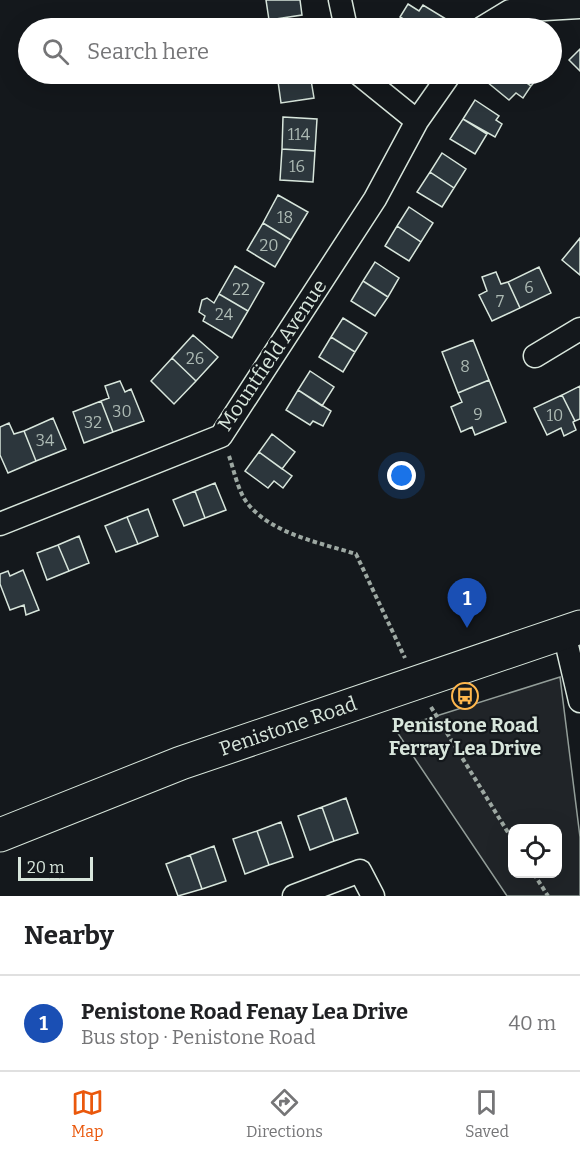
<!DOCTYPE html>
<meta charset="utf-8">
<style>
:root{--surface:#fff;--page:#f2f2f2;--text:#202124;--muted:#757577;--line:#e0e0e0;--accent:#ea580c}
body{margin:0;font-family:Bitter,serif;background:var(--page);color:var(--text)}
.controls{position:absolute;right:18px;bottom:18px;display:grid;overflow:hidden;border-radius:12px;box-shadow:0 6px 24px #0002}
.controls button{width:54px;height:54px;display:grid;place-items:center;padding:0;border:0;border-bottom:2px solid var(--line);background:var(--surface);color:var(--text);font:30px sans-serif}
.scale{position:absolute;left:18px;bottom:15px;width:75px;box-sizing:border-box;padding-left:6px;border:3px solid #d8e6dc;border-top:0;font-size:16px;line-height:21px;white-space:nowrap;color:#d8e6dc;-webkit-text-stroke:4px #14181c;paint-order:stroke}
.you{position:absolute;left:402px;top:476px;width:21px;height:21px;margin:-15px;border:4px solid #fff;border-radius:50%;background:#1a73e8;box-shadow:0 0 0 9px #1a73e833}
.badge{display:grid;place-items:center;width:39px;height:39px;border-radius:50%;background:var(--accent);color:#fff;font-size:20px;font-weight:700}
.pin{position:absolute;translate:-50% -50px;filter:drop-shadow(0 2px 3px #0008)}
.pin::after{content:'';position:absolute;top:32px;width:21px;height:18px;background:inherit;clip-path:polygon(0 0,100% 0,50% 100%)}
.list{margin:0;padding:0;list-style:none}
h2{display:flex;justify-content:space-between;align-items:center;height:78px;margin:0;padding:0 24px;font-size:26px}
h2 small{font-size:20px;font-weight:400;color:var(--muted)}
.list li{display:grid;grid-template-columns:39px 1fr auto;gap:18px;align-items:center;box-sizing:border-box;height:96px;padding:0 24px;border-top:2px solid var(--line)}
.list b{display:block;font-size:22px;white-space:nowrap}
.list p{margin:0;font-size:20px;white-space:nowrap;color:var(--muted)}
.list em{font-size:20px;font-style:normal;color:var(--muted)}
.icon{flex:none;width:33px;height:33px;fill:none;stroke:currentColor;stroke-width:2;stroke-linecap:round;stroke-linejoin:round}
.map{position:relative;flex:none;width:580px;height:896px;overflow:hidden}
.search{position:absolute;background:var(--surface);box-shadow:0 6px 24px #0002;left:18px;right:18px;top:18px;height:66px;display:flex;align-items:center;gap:15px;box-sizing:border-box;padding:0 21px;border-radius:33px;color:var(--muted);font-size:22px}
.sheet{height:174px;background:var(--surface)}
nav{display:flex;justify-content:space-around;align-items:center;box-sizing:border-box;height:84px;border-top:2px solid var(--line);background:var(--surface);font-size:16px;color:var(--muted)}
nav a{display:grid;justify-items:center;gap:3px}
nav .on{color:var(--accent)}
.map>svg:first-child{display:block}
.green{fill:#202428;stroke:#939e99;stroke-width:1.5;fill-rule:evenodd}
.building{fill:#2c363c;stroke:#d8e6dc;stroke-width:1.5}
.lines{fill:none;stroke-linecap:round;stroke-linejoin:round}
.street-casing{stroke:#d8e6dc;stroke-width:25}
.highway-casing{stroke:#d8e6dc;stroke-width:35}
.path{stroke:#9da8a2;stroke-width:4;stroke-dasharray:4.5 3;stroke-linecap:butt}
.street{stroke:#14181c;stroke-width:22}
.highway{stroke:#14181c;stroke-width:33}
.labels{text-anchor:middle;stroke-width:4.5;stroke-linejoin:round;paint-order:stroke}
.number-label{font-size:16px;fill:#adbab4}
.street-label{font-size:20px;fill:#d8e6dc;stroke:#14181c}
.poi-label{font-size:20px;font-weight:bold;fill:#d8e6dc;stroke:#14181c}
</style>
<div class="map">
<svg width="580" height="896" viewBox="0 0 580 896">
<rect width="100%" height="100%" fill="#14181c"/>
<path class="green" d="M560 677 580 837V896H507L395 729ZM512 828H558V874H512Z"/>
<path class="building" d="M266 0H300L302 15 269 20Z
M408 4 419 11 423 5 446 19 440 28H419L400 17Z
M580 49V71L569 60Z
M277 74H310L314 98 281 103Z
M494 74H514L531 86 523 98 516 93 509 100 487 82Z
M514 74H538V78L531 86Z
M475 100 499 116 496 120 502 124 495 137 463 119Z
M283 117 317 119 315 151 282 149Z
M463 119 487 134 475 154 450 139Z
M282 149 315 151 313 182 280 180Z
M442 153 466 169 454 188 430 172Z
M430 172 454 188 442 207 417 192Z
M278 195 308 212 291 240 263 223Z
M409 207 433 223 421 242 397 226Z
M263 223 291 240 275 267 247 250Z
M397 226 421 242 409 261 385 246Z
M580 238V275L562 260Z
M375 262 399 278 388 297 363 281Z
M235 266 264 283 248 311 219 294Z
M539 267 551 293 520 308 508 282Z
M496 272 501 284 508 282 520 308 492 321 479 295 487 291 482 277Z
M363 281 388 297 375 316 351 301Z
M219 294 248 311 232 338 203 321 205 316 199 312 202 300 207 298 214 303Z
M343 318 367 333 355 352 331 337Z
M193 335 218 357 196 381 172 358Z
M331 337 355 352 343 372 319 357Z
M473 340 489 380 458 393 442 352Z
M172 358 196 381 174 404 151 381Z
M310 371 334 387 322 406 298 390Z
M489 380 506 422 475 435 472 427 461 432 451 407 462 402 458 393Z
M120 381 125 392 131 389 144 421 113 432 101 401 109 398 105 386Z
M580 386V419L575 421 562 395Z
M298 390 331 411 323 426 313 421 310 425 286 410Z
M562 395 575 421 573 422 576 430 564 436 561 428 547 435 534 408Z
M101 401 113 432 84 443 73 412Z
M53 418 66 449 36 461 24 431Z
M9 423 14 434 24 431 36 461 8 473 0 455V427Z
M272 434 295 452 282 469 259 452Z
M259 452 292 476 283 488 274 481 268 488 245 471Z
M215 483 226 510 205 518 195 491Z
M195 491 205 518 184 526 173 500Z
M148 509 158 536 138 544 127 517Z
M127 517 138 544 116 552 105 526Z
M79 536 89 563 69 571 58 545Z
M58 545 69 571 47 580 37 553Z
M23 570 39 610 26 615 24 605 10 610 0 584V574L8 571 10 576Z
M346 798 358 833 334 841 322 807Z
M322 807 334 841 310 850 298 816Z
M281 822 293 857 269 865 257 831Z
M257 831 269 865 245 874 233 839Z
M214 846 226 881 202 889 190 855Z
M190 855 202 889 178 896 166 864Z"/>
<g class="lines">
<defs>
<path id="street" d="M340 0 346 28
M482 28 510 11 580 7
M359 74 417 121
M535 356 580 329
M0 524 221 436 375 199 417 121 450 74
M564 633 580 701
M294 896 360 871 373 896"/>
<path id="highway" d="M0 835 181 763 580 627"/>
</defs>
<use href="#street" class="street-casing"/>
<use href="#highway" class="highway-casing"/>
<path class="path" d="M229 456C234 470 238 492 248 504 272 534 321 543 356 554L405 658
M431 707 512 839
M534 874 548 896"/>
<use href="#street" class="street"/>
<use href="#highway" class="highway"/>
</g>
<defs>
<symbol id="bus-ring" viewBox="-11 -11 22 22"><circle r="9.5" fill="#14181c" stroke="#ffb74d" stroke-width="1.5"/><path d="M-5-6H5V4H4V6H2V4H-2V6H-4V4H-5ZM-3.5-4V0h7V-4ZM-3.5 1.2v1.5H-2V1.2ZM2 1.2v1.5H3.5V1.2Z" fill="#ffb74d"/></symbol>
</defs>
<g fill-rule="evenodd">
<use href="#bus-ring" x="450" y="681" width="30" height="30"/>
</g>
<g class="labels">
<g class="number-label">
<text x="299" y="140">114</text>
<text x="297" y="172">16</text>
<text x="285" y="223">18</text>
<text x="269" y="251">20</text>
<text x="529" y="293">6</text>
<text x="241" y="295">22</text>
<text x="500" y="307">7</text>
<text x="224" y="320">24</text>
<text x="195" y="364">26</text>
<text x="465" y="372">8</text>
<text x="122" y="417">30</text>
<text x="478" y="420">9</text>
<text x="555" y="421">10</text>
<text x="93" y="428">32</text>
<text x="45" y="446">34</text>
</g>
<g class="street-label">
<text transform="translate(272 355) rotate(-56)" y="7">Mountfield Avenue</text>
<text transform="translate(288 726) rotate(-19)" y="7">Penistone Road</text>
</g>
<g class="poi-label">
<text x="465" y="732">Penistone Road<tspan x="465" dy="23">Ferray Lea Drive</tspan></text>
</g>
</g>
</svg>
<div class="controls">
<button><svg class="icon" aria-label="locate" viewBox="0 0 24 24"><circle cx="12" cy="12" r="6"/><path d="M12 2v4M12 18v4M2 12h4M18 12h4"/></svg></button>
</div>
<div class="scale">20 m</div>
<div class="you"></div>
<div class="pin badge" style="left:467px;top:628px;background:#1a4fb4">1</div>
<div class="search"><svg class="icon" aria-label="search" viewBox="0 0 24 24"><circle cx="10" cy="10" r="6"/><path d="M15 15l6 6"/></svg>Search here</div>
</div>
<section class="sheet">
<h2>Nearby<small></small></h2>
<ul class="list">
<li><span class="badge" style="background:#1a4fb4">1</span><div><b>Penistone Road Fenay Lea Drive</b><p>Bus stop · Penistone Road</p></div><em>40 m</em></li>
</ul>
</section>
<nav>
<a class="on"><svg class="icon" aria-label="map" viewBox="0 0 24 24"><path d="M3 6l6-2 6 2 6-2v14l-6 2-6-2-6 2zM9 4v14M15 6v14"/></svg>Map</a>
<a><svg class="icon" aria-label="directions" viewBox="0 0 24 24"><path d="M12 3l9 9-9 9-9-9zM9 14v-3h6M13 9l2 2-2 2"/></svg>Directions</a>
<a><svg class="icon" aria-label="saved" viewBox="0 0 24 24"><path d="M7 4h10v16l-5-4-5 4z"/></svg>Saved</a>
</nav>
